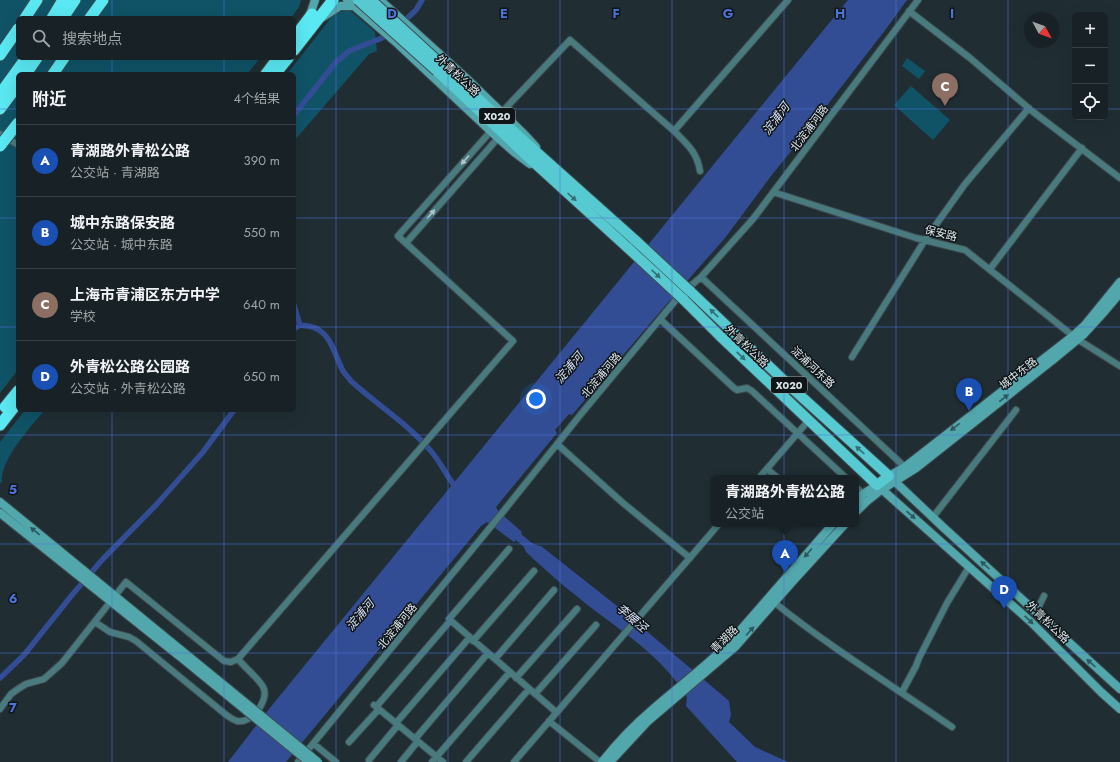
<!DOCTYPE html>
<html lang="zh">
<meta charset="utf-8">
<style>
:root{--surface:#182226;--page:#212a2e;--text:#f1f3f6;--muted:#9fa4a7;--line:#363f43;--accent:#f888eb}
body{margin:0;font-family:Jost,"Noto Sans SC",sans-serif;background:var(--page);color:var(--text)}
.controls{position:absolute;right:12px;top:12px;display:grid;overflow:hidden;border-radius:6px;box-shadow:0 4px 16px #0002}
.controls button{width:36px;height:36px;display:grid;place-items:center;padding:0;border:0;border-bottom:1px solid var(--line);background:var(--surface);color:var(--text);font:20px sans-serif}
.compass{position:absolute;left:1024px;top:12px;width:36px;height:36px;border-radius:50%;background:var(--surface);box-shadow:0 4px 16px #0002;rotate:131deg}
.you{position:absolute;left:536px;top:399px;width:14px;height:14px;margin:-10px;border:3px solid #fff;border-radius:50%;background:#1a73e8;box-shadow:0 0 0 6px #1a73e833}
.badge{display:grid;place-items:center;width:26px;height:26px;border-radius:50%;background:var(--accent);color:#fff;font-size:13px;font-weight:700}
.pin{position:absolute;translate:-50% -33px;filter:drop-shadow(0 1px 2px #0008)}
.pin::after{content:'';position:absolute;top:21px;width:14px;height:12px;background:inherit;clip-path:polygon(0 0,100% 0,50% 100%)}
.popup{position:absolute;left:711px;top:475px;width:148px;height:52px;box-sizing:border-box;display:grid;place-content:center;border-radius:6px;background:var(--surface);filter:drop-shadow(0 1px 3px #0005);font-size:13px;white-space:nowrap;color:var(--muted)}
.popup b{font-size:15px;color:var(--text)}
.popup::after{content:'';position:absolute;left:50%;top:100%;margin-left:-8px;border:8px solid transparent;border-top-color:var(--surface)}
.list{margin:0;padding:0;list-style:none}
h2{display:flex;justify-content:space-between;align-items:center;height:52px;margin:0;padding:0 16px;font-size:17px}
h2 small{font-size:13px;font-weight:400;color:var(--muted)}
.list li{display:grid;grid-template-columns:26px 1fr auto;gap:12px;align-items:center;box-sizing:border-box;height:72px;padding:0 16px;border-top:1px solid var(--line)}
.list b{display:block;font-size:15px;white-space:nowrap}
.list p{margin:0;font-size:13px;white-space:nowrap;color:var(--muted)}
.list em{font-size:13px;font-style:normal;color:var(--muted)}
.icon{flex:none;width:22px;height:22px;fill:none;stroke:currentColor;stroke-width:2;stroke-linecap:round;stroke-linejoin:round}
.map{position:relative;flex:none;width:1120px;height:762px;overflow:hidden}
.search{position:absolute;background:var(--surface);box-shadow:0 4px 16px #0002;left:16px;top:16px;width:280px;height:44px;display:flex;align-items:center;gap:10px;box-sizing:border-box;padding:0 14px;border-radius:6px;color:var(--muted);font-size:15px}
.panel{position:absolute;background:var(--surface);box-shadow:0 4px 16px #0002;left:16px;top:72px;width:280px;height:340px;border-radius:6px}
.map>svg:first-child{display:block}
.green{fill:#105367}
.water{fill:#334d95}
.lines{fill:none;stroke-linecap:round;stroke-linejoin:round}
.canal{stroke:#334d95;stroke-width:5.5}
.street-casing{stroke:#3e4c50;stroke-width:8}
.secondary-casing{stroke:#3e4c50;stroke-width:10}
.primary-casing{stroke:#3e4c50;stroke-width:12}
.highway-casing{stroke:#3e4c50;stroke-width:13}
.street{stroke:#487a7e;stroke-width:6}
.secondary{stroke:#52a7ad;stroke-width:8}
.primary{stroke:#57c9d1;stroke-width:10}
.highway{stroke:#5ae8f2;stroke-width:11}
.secondary-bridge-casing{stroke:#3e4c50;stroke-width:10;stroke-linecap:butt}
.primary-bridge-casing{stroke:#3e4c50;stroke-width:12;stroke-linecap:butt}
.highway-bridge-casing{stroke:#3e4c50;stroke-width:13;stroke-linecap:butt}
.secondary-bridge{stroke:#52a7ad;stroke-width:8}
.primary-bridge{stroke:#57c9d1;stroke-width:10}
.highway-bridge{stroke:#5ae8f2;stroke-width:11}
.oneway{fill:#b1c6ca}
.oneway2{fill:#336f74}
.oneway3{fill:#2d575b}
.grid{fill:none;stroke:#4d74dc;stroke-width:1;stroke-opacity:0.55}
.labels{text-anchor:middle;stroke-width:3;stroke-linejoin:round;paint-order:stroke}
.shield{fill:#0f1518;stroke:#a0a8ab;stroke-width:1}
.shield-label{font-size:10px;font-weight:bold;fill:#dee7ea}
.street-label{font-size:11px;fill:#dee7ea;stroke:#0f1518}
.water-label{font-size:12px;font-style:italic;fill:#d9e3f8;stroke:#0f1518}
.grid-label{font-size:13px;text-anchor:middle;font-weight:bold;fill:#4d74dc;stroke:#0f1518;stroke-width:3;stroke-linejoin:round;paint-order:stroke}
</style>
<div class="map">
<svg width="1120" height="762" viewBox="0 0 1120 762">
<rect width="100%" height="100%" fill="#202e33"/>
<path class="green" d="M0 0H301L299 7 291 18H18V58H260L247 74H18V370L0 393Z
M347 10 352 12 375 32 377 51 369 54 294 141V74H287L334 14Z
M907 58 925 71 919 79 902 66Z
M911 86 950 120 933 140 894 105Z
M25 410H45C31 426 0 460 2 482L0 483V442Z"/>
<path class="water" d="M848 0H907L886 29 801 139 771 176 725 238 665 306 572 415 569 414 555 430 557 433 496 507 499 512 522 532 521 534C527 539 534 546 541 546L617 606 729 701 731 715 729 722 755 747 788 762H737L686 706 687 697C660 653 618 630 579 598 561 584 543 568 526 552L524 547 516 540 514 542 487 522 481 526 286 762H228L269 709Z"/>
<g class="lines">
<path class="canal" d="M401 24 416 10 422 0
M294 115 336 62 349 51 382 38 388 33
M294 305 300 325
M294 329 300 325C307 326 314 326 319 330 332 338 336 358 343 371 345 374 348 377 351 381 376 404 407 423 430 450 441 462 447 478 458 490
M0 678 24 655 72 595 102 560 156 505 203 452 234 410"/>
<defs>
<path id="street" d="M909 11 970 58 1032 111 1120 178
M502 112 570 40 674 131 788 0
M674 131C687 144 697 152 700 171
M0 134 18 145
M773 192 916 238 965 250 1077 339 1120 366
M406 243 498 138
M990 269 1082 148
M701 277 907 469
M661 320 734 388 737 390 747 388 752 391 846 478
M852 357 925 240 965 184 1029 108
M557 444 623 503 690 558
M767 469 778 478
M759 478 809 420
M856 487 863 494
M933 517 1016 410
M509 549 449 619 556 712
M775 603C831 648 893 686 952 727
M1036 612 1044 596
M95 622 110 632 129 637 136 641 219 709C225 714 230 719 237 721 251 724 268 702 264 689 262 681 244 667 238 659
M473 641 534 571
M495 659 554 590
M516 678 577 609
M902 692 916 666 919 658 947 603 969 567
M535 694 596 625
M374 705 443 762
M376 707 450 621
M0 709 11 694 18 689 26 684 44 679 62 663 126 582 224 661 231 662 238 659 513 341 398 236 491 131
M549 721 600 762
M396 723 470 637
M415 739 488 653
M349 742 379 709
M314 744 336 762
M369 760 398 725
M298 762 502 513 581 414 670 307 681 294 701 277 753 219 918 0
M401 762 418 741
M432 762 510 672
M466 762 529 689
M514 762 719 524"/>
<path id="secondary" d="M347 0 398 44 498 138 514 152 530 164
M380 0 466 78 524 134 536 147
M323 17 340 6H354
M309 18 315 0
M1120 282 1085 325 1073 336 905 467 889 476 944 528 1120 689
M856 501 863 494 877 485 1031 622 1101 692 1120 709
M0 502 181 650
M856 512 866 502 881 490 916 468 1055 358 1083 335 1104 312 1120 293
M0 513 178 655
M602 762C617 743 634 725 653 709 679 686 707 666 731 641L833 524
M610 762 647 722 735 647 793 581 845 524"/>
<path id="primary" d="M443 66 523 140 635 240
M437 71 528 157 628 248
M683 299 720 336 877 485 889 476 793 389 690 291"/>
<path id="highway" d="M25 18 37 0
M52 18 63 0
M63 18 75 0
M90 18 103 0
M294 38 312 14
M294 50 333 0
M0 55 18 29
M26 74 37 58
M53 74 64 58
M266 74 278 58
M275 74 288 58
M0 94 26 58
M0 109 18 85
M5 407 18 391
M0 425 18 402"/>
</defs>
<use href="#street" class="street-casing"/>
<use href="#secondary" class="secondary-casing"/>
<use href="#primary" class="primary-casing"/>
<use href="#highway" class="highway-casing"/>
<use href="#street" class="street"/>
<use href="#secondary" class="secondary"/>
<use href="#primary" class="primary"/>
<use href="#highway" class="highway"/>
<defs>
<path id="secondary-bridge" d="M181 650 318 762
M178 655 309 762"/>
<path id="primary-bridge" d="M358 0 437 71
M371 0 443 66
M635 240 690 291
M628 248 683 299"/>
<path id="highway-bridge" d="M0 146 18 123"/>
</defs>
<use href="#secondary-bridge" class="secondary-bridge-casing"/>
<use href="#primary-bridge" class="primary-bridge-casing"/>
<use href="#highway-bridge" class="highway-bridge-casing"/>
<use href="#secondary-bridge" class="secondary-bridge"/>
<use href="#primary-bridge" class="primary-bridge"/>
<use href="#highway-bridge" class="highway-bridge"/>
</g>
<defs><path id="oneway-solid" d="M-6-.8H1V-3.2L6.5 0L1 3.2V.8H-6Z"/></defs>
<g class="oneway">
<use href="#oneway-solid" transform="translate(465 160) rotate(131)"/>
<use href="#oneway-solid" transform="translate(431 214) rotate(-49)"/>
</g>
<g class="oneway2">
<use href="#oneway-solid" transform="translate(572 197) rotate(42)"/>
<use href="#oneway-solid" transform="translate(656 274) rotate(43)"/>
<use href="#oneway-solid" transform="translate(714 313) rotate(-136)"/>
<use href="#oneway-solid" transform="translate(741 356) rotate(43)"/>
<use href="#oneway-solid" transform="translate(860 450) rotate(-138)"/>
</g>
<g class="oneway3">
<use href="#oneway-solid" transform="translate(1004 398) rotate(-38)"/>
<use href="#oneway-solid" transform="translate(955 427) rotate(142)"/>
<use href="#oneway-solid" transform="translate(911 515) rotate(41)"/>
<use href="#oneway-solid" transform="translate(35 531) rotate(-141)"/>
<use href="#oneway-solid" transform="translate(808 553) rotate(132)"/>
<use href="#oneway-solid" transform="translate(985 565) rotate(-138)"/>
<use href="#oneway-solid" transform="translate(1029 620) rotate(43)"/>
<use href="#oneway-solid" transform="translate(750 631) rotate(-48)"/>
<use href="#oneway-solid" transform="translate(1091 663) rotate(-138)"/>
</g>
<path class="grid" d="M112 0V18M224 0V18M336 0V762M448 0V762M560 0V762M672 0V762M784 0V762M896 0V762M1008 0V762M112 58V74M224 58V74M0 109H18M294 109H1075M1105 109H1120M0 218H18M294 218H1120M0 327H18M294 327H1120M112 410V762M224 410V762M0 435H1120M0 544H1120M0 653H1120"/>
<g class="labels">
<g class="shield">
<rect x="479" y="108" width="36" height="16" rx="3"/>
<rect x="771" y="377" width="36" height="16" rx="3"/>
</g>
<g class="shield-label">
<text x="497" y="120">X020</text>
<text x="789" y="389">X020</text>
</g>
<g class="street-label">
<text transform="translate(458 75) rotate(43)" y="4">外青松公路</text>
<text transform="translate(809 128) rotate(-53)" y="4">北淀浦河路</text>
<text transform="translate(941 233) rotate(14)" y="4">保安路</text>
<text transform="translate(747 346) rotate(44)" y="4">外青松公路</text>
<text transform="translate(813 367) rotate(43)" y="4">淀浦河东路</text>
<text transform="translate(1018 373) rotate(-38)" y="4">城中东路</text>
<text transform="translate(601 375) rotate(-50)" y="4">北淀浦河路</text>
<text transform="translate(1048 622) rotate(44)" y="4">外青松公路</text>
<text transform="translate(397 626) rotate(-51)" y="4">北淀浦河路</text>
<text transform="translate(724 639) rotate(-45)" y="4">青湖路</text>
</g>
<g class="water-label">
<text transform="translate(776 119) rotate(-53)" y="4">淀浦河</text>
<text transform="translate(569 368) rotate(-50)" y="4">淀浦河</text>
<text transform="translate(360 615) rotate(-50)" y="4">淀浦河</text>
<text transform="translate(632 618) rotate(40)" y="4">李腰泾</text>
</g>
</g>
<g class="grid-label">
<text x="392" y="18">D</text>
<text x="504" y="18">E</text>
<text x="616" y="18">F</text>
<text x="728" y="18">G</text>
<text x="840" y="18">H</text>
<text x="952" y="18">I</text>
<text x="13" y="494">5</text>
<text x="13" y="603">6</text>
<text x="13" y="712">7</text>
</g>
</svg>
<div class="controls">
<button>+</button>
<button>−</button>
<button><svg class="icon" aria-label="locate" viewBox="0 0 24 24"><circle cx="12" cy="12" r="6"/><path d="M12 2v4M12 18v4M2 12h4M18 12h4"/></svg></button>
</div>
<svg class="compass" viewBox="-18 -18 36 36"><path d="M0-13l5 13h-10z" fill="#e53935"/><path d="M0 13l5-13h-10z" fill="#9fa4a7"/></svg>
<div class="you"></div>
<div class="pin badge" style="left:785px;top:573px;background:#1a4fb4">A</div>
<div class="popup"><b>青湖路外青松公路</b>公交站</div>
<div class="pin badge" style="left:969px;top:411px;background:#1a4fb4">B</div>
<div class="pin badge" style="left:945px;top:106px;background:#8d6e63">C</div>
<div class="pin badge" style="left:1004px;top:609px;background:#1a4fb4">D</div>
<div class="search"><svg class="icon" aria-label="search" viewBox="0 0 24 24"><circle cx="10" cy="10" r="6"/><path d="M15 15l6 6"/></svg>搜索地点</div>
<section class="panel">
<h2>附近<small>4个结果</small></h2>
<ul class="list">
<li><span class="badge" style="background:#1a4fb4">A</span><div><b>青湖路外青松公路</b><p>公交站 · 青湖路</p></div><em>390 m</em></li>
<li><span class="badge" style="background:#1a4fb4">B</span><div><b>城中东路保安路</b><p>公交站 · 城中东路</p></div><em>550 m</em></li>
<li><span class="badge" style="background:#8d6e63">C</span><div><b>上海市青浦区东方中学</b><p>学校</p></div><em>640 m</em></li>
<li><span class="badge" style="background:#1a4fb4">D</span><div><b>外青松公路公园路</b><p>公交站 · 外青松公路</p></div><em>650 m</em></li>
</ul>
</section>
</div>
